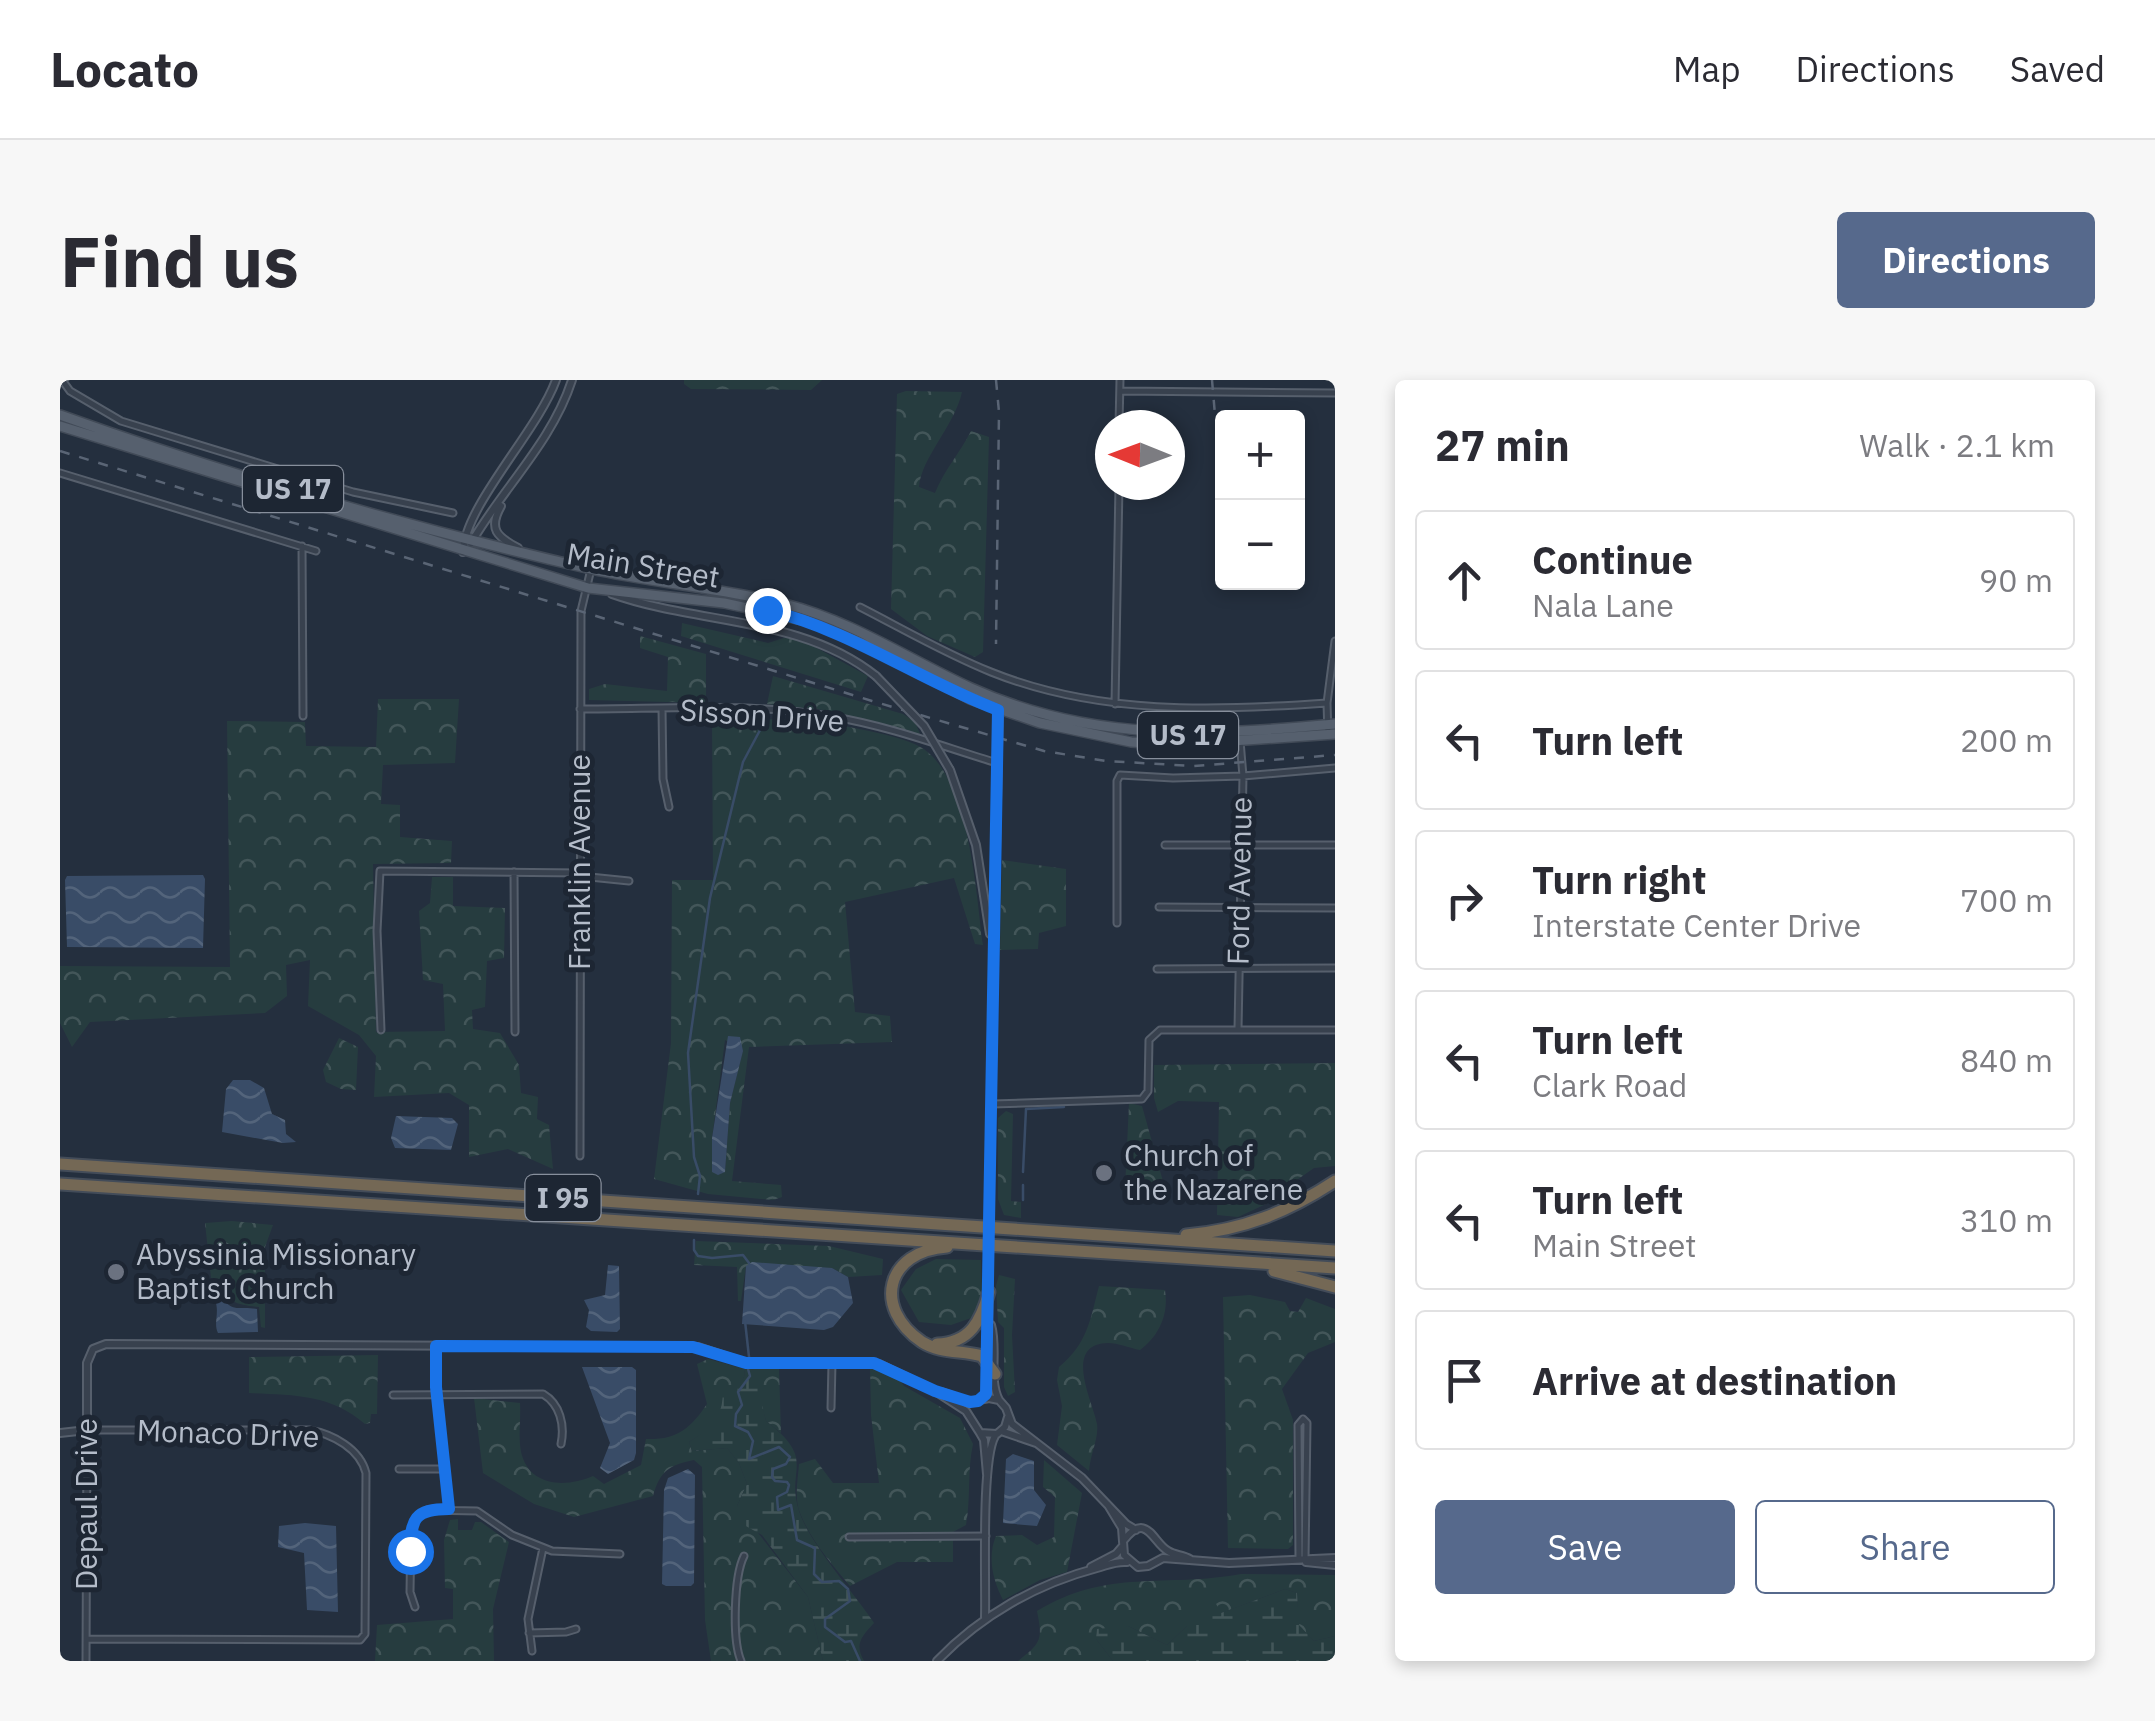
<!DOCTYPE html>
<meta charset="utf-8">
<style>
:root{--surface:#fff;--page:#f7f7f7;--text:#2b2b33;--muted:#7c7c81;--line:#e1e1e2;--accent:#56698c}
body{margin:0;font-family:"IBM Plex Sans",sans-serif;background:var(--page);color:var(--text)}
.controls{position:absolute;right:30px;top:30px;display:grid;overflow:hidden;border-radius:10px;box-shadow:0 5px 15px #0003}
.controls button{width:90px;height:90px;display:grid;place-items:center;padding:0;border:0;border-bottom:2px solid var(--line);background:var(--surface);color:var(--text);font:50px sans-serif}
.compass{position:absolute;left:1035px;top:30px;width:90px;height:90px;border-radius:50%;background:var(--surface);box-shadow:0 5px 15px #0003;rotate:271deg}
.stop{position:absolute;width:30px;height:30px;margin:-22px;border:8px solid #1a73e8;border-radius:50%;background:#fff}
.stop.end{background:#1a73e8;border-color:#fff;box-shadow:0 2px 10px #0008}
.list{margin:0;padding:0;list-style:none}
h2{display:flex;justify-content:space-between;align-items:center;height:130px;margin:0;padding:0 40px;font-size:42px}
h2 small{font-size:32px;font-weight:400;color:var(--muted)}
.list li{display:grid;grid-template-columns:65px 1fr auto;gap:30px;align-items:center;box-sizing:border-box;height:140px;margin:0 20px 20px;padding:0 20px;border:2px solid var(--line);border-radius:10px}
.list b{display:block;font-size:38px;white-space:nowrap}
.list p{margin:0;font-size:32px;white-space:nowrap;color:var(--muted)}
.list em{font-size:32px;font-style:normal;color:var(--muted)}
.actions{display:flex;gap:20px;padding:30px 40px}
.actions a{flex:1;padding:22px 0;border:2px solid var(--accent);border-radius:10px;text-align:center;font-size:35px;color:var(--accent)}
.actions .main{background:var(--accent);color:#fff}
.icon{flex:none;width:55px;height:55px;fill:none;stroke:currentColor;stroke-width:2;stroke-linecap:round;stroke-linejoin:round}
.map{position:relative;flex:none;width:1275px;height:1281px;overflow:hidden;border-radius:10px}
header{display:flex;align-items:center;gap:60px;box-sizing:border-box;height:140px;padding:0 50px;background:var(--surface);border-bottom:2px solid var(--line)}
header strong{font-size:48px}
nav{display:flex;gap:55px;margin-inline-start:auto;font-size:35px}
.intro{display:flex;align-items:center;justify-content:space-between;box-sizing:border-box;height:240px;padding:0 60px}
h1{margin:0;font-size:70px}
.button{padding:25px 45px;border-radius:10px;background:var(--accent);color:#fff;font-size:35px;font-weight:700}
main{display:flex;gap:60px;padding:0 60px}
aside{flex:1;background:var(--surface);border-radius:10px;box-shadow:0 5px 15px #0003}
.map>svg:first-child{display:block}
.forest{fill:url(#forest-crowns);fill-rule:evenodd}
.wetland{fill:url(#wetland-marsh)}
.water{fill:url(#water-waves)}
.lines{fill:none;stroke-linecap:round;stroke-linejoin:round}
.stream{stroke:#394c67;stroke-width:2.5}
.minor-casing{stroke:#565f6c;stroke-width:9}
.tertiary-casing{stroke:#565f6c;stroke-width:10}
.primary-casing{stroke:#414a57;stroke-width:12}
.motorway-casing{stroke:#434c59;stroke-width:15}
.minor{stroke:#38414e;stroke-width:5}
.tertiary{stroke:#38414e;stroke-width:6}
.primary{stroke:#56606e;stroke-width:9}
.motorway{stroke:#746855;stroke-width:11}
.rail{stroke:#5a6575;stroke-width:2.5;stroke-dasharray:10 10;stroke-linecap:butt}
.tertiary-bridge-casing{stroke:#565f6c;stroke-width:10;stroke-linecap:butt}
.tertiary-bridge{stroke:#38414e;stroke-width:6}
.route{stroke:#1a73e8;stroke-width:12}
.worship-dot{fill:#6b7280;stroke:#1d2633;stroke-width:4}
.labels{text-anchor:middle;stroke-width:10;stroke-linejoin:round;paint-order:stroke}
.shield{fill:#1d2633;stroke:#878f9c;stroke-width:2.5}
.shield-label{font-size:28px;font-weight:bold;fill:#b4bcc9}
.street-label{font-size:30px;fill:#b4bcc9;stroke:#1d2633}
.poi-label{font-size:30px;fill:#b4bcc9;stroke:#1d2633;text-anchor:start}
</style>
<header>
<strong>Locato</strong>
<nav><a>Map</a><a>Directions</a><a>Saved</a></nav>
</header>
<div class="intro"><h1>Find us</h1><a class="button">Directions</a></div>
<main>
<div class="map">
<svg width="1275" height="1281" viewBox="0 0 1275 1281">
<defs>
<pattern id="forest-crowns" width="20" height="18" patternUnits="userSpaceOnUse" patternTransform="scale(2.5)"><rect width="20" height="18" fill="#263c3f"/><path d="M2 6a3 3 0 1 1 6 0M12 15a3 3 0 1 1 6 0" fill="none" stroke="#435659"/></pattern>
<pattern id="wetland-marsh" width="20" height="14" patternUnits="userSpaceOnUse" patternTransform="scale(2.5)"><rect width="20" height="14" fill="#263c3f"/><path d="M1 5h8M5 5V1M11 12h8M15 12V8" fill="none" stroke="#435659"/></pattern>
<pattern id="water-waves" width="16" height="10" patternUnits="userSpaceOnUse" patternTransform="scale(2.5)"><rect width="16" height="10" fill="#394c67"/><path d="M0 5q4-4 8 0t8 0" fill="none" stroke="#53647b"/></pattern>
</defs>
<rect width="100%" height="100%" fill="#242f3e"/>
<path class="forest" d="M624 0H762L751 10 631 9 624 4Z
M846 11 902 12C895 45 861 78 859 107L875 113C884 90 900 73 911 51L929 57 923 272 915 277 867 256 831 229 837 14Z
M622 243 708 263 727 257 753 266 808 296 801 312 621 256Z
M580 256 646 274V323L529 320V309L545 304 607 311 608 277 580 268Z
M713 296 843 334 855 342 860 354 764 330 707 324Z
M318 319H399L395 383 323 385 321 424 340 425V457L392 461 391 483 313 484 316 652 385 651 383 604 363 600 359 531 370 523 372 497H393V526L445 528 444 578 427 581 425 627 412 630 413 649 440 653 459 685 461 713 478 717 477 739 489 745 493 789 448 769 409 777V725L389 713 314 717 316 676 299 655 248 626 250 580 226 585 227 616 205 633 30 642 12 667 0 643V586L170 587 167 341 245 342 246 366 316 367Z
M746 339C773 345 845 354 865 370 910 403 916 513 923 565L915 564 894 498 785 522 795 632 830 636 832 662 689 667 672 801 721 805 722 817 713 820 648 814 594 799 611 663 612 500H653L652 340ZM665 660 683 670 670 723 665 792 652 791V758Z
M942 480 1006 489V546L979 553 978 569 940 570Z
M279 658 298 667 296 710 281 709 266 702 263 690Z
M1275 683V786L1254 788 1224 809 1223 816 1178 837 1157 835 1159 722 1118 721 1098 732 1094 718V685Z
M1069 723 1082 726 1104 805 1099 821 1084 822 1065 809Z
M946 731 953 734 951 821 961 822V838L944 835 938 819V738Z
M172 841 213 845 205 867V948L201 947 199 927C179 925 164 923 160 900L151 898 145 843Z
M636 861 769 866 823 879 822 895 788 897 772 888 686 886 681 921H678L677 887 634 885Z
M876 879 921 880 922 911 914 937 891 945 859 942 841 910 856 889Z
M939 895 955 899 952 955 955 1012 948 1016 944 1007V948L938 942 936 906Z
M1039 906 1105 910C1109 934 1099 956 1080 970 1070 968 1058 963 1048 963 1002 964 1033 1022 1037 1044 1039 1058 1030 1075 1029 1091L997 1065 1002 1026 997 1000 999 987C1028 963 1030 940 1039 906Z
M1190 915 1225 922 1230 931 1238 932 1246 918 1275 929V962L1248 973 1222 1009 1233 1040V1165L1228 1169 1168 1168 1163 917Z
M318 975 317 1034H311L310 1043 305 1044C271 1014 233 1015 189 1013V977Z
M648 979 685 989 684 997 654 1046 629 1062 632 1071 667 1068 679 1083 687 1104 677 1126 748 1217 763 1281H651L645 1240 642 1087 634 1080C609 1085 600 1091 593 1116L514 1137 474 1124 423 1093 414 1018 460 1023C461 1038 458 1057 461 1072 469 1107 506 1108 533 1096L544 1104 581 1085 586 1059C617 1060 630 1049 647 1024L637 984Z
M810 986 838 998 844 1006 900 1038 913 1064C907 1091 911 1118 906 1145L893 1152V1182H837L790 1206C772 1185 750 1159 740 1133 734 1118 738 1099 739 1084L755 1079 773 1103H819L811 1035Z
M692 989H719L721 1053 706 1041Z
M984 1080 1022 1113 1007 1192 980 1200 943 1220C933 1201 927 1177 936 1156L962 1155 977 1165 994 1157 995 1117 983 1107Z
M398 1139V1150H412L415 1142H421L449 1162 433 1229 434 1281H315L317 1245 393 1239V1209L385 1208 384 1160 390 1140Z
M1181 1194 1275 1195V1256L1254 1261 1238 1245 1237 1213 1225 1209 1127 1246 1107 1265 1068 1246 1036 1259 1053 1281H958C981 1263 983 1260 977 1231 1048 1188 1106 1208 1181 1194Z"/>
<path class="wetland" d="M685 989H692L695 994 706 1041C758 1081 725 1088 739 1131 751 1166 793 1211 814 1243 802 1256 794 1264 804 1281H763L748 1217 702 1155 684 1145 677 1126 687 1104 679 1083 667 1068 632 1071 629 1062C652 1047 663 1039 663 1009L674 1011 684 997Z
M1225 1209 1237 1213 1239 1245 1254 1261 1275 1256V1281H1053L1036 1259 1037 1249 1068 1246 1107 1265 1127 1246 1136 1225 1155 1222 1161 1233Z"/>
<path class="water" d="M143 495 145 499 143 568 7 567 5 500 7 496Z
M668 656 680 657 683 671 670 723 665 792 658 795 652 792V758Z
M173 700H190L204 708 212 734 225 740 226 754 236 762 223 763 162 752 166 709Z
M336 736 392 738 398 744 391 770 335 768 331 758Z
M692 882 772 888 788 897 793 923 773 947 764 950 682 944 686 886Z
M548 885 559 886 560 949 557 952 531 951 526 947 529 930 524 920 545 915Z
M159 913C173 935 176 925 197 929L198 952 158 953C153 943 160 933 155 920Z
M522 987H572L576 990V1073L574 1080 548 1094 540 1088 550 1063Z
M953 1074 974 1081V1110L986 1125 977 1146 943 1143 946 1079Z
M628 1089 635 1095 634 1203 631 1206H606L602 1204 604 1110 608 1098Z
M245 1143 276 1146 278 1232 247 1230 244 1173 218 1167 219 1146Z"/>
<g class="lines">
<path class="stream" d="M963 792 966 729 1004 727
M963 805V820
M638 814 640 796 634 777 628 673 650 518 683 382 707 337
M634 860V870L638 876 652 878 683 875 689 883
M685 941 689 977
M688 989 690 996 678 1012 682 1025 676 1034 675 1046 688 1052 693 1061 689 1079 719 1067 730 1077 726 1084 713 1089 712 1097 715 1101 727 1102 729 1105 727 1112 717 1117 718 1130 731 1125 737 1160 755 1168 754 1194 762 1202 779 1201 788 1209 790 1221 765 1239V1247L785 1262 791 1261 800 1281"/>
<defs>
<path id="minor" d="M2 0 10 11 61 41 293 112 393 133
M1060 11 1275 13
M1059 45 1060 0
M0 93 256 171
M242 166 243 336
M800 227C843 249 886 274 931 292 1038 335 1154 331 1267 323
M1055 324 1059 105
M520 329C604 329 692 322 774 337 829 346 884 367 937 383
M602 329 603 399 609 427
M1268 355 1267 323 1275 261
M1105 465H1275
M454 492 455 652
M520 496 569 501
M1099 527 1275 528
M1057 543V401L1060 395 1113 398 1183 396 1275 388
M1097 589 1275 588
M1178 649 1183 396 1180 361
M321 650 317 551 320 491 520 493
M932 724 1082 719 1088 711 1089 660 1100 650H1275
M520 776 521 231 531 189
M375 966V994L389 1129
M333 1015 483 1014C500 1024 505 1045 501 1064
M771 1028 772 983
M1243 1039 1247 1043 1245 1179
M339 1089H385
M789 1157 926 1156
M1239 1179 1238 1045 1243 1039
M355 1227 350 1212 351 1150 358 1136 367 1130 417 1131 452 1155 492 1171 560 1174
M469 1253 506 1252 516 1249
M472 1271 468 1239 483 1168
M26 1281 27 1050H249C273 1054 300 1069 306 1093L305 1254 300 1260 26 1259
M681 1281C672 1260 674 1196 684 1176"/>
<path id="tertiary" d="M441 126C428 149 437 157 458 168
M411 163C443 108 492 62 512 0
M403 172C405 125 477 52 496 0
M552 214C639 245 741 236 816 296
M890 390 916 465 930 554
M929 829 939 319
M931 945C938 969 928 999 939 1020
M881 1012 909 1022 929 1018 939 1020 946 1028 952 1044 1022 1098 1066 1144 1076 1150
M923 1018 927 1009 929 885
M941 1051 976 1063
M0 1053 27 1050V983L33 969 46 964 638 967 686 983 819 984 875 1011 906 1031 920 1053 937 1054 945 1047 948 1037
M920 1053 924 1060 927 1094
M1048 1125 1062 1148 1064 1175 1078 1187 1088 1186 1103 1178 1169 1183 1275 1178
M1064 1160C1087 1131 1093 1163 1108 1171 1114 1175 1123 1175 1130 1179
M1246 1182 1275 1185
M1031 1187 1056 1174 1062 1167
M925 1237C926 1202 921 1080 935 1056
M877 1281C920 1236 976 1204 1037 1188 1048 1185 1055 1181 1067 1182"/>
<path id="primary" d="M0 35C173 97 352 148 531 189 595 203 661 208 725 224 792 241 848 279 911 308 1031 362 1147 356 1275 344
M0 46 528 208 664 223 747 241 816 269 910 319 980 343 1071 362 1115 365 1275 354"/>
<path id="motorway" d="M0 784 1275 871
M0 804 1275 888
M1126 855C1183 850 1228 832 1275 801
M887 867C826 871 812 928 862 962 881 974 902 970 922 976L935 994
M1214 891 1275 907
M877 964C910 963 921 941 929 912"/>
</defs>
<use href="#minor" class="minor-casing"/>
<use href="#tertiary" class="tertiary-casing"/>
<use href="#primary" class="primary-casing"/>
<use href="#motorway" class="motorway-casing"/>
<use href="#minor" class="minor"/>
<use href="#tertiary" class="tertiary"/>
<use href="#primary" class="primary"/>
<use href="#motorway" class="motorway"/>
<path class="rail" d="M936 0 939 32 936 264
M1152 0 1155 35
M0 71 812 321 984 371 1046 381 1134 386 1275 375"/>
<defs>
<path id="tertiary-bridge" d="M816 296 864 346 890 390
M929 885V829"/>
</defs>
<use href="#tertiary-bridge" class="tertiary-bridge-casing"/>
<use href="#tertiary-bridge" class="tertiary-bridge"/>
</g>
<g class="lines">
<path class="route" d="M350 1171C351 1139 354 1129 389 1129L376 1007V966L633 967 686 983H814L875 1011 910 1022 918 1021 926 1014 938 330C859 300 791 250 707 230"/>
</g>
<g class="worship-dot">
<circle cx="1044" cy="793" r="10"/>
<circle cx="56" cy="892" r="10"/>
</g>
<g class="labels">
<g class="shield">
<rect x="183" y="86" width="100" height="46" rx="8"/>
<rect x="1078" y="332" width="100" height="46" rx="8"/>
<rect x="465.5" y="795" width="75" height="46" rx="8"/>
</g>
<g class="shield-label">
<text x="233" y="119">US 17</text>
<text x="1128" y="365">US 17</text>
<text x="503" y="828">I 95</text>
</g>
<g class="street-label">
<text transform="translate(583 186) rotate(9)" y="10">Main Street</text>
<text transform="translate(702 336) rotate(4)" y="10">Sisson Drive</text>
<text transform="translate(520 482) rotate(-90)" y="10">Franklin Avenue</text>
<text transform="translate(1180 501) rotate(-89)" y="10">Ford Avenue</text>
<text transform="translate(168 1054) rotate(2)" y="10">Monaco Drive</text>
<text transform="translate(27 1124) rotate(-90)" y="10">Depaul Drive</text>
</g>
<g class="poi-label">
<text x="1064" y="786">Church of<tspan x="1064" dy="34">the Nazarene</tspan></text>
<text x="76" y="885">Abyssinia Missionary<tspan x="76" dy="34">Baptist Church</tspan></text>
</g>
</g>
</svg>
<div class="controls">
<button>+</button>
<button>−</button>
</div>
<svg class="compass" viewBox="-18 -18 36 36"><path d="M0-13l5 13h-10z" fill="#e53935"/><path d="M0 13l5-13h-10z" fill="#7c7c81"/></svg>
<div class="stop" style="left:350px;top:1171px"></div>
<div class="stop end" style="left:707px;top:230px"></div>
</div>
<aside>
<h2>27 min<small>Walk · 2.1 km</small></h2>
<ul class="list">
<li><svg class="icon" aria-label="ahead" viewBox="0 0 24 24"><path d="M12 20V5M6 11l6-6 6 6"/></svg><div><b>Continue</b><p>Nala Lane</p></div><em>90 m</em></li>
<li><svg class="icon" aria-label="left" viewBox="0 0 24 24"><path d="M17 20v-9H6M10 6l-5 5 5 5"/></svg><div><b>Turn left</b></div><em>200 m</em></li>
<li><svg class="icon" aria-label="right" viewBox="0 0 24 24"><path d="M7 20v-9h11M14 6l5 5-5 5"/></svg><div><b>Turn right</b><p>Interstate Center Drive</p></div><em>700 m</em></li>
<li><svg class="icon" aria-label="left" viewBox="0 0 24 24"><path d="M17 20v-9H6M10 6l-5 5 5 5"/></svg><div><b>Turn left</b><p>Clark Road</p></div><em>840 m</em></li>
<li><svg class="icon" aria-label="left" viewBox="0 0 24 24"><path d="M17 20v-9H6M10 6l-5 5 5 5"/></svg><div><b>Turn left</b><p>Main Street</p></div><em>310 m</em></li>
<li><svg class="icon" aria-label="arrive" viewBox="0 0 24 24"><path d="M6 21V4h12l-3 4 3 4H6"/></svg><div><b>Arrive at destination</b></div></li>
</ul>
<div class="actions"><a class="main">Save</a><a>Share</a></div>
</aside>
</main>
